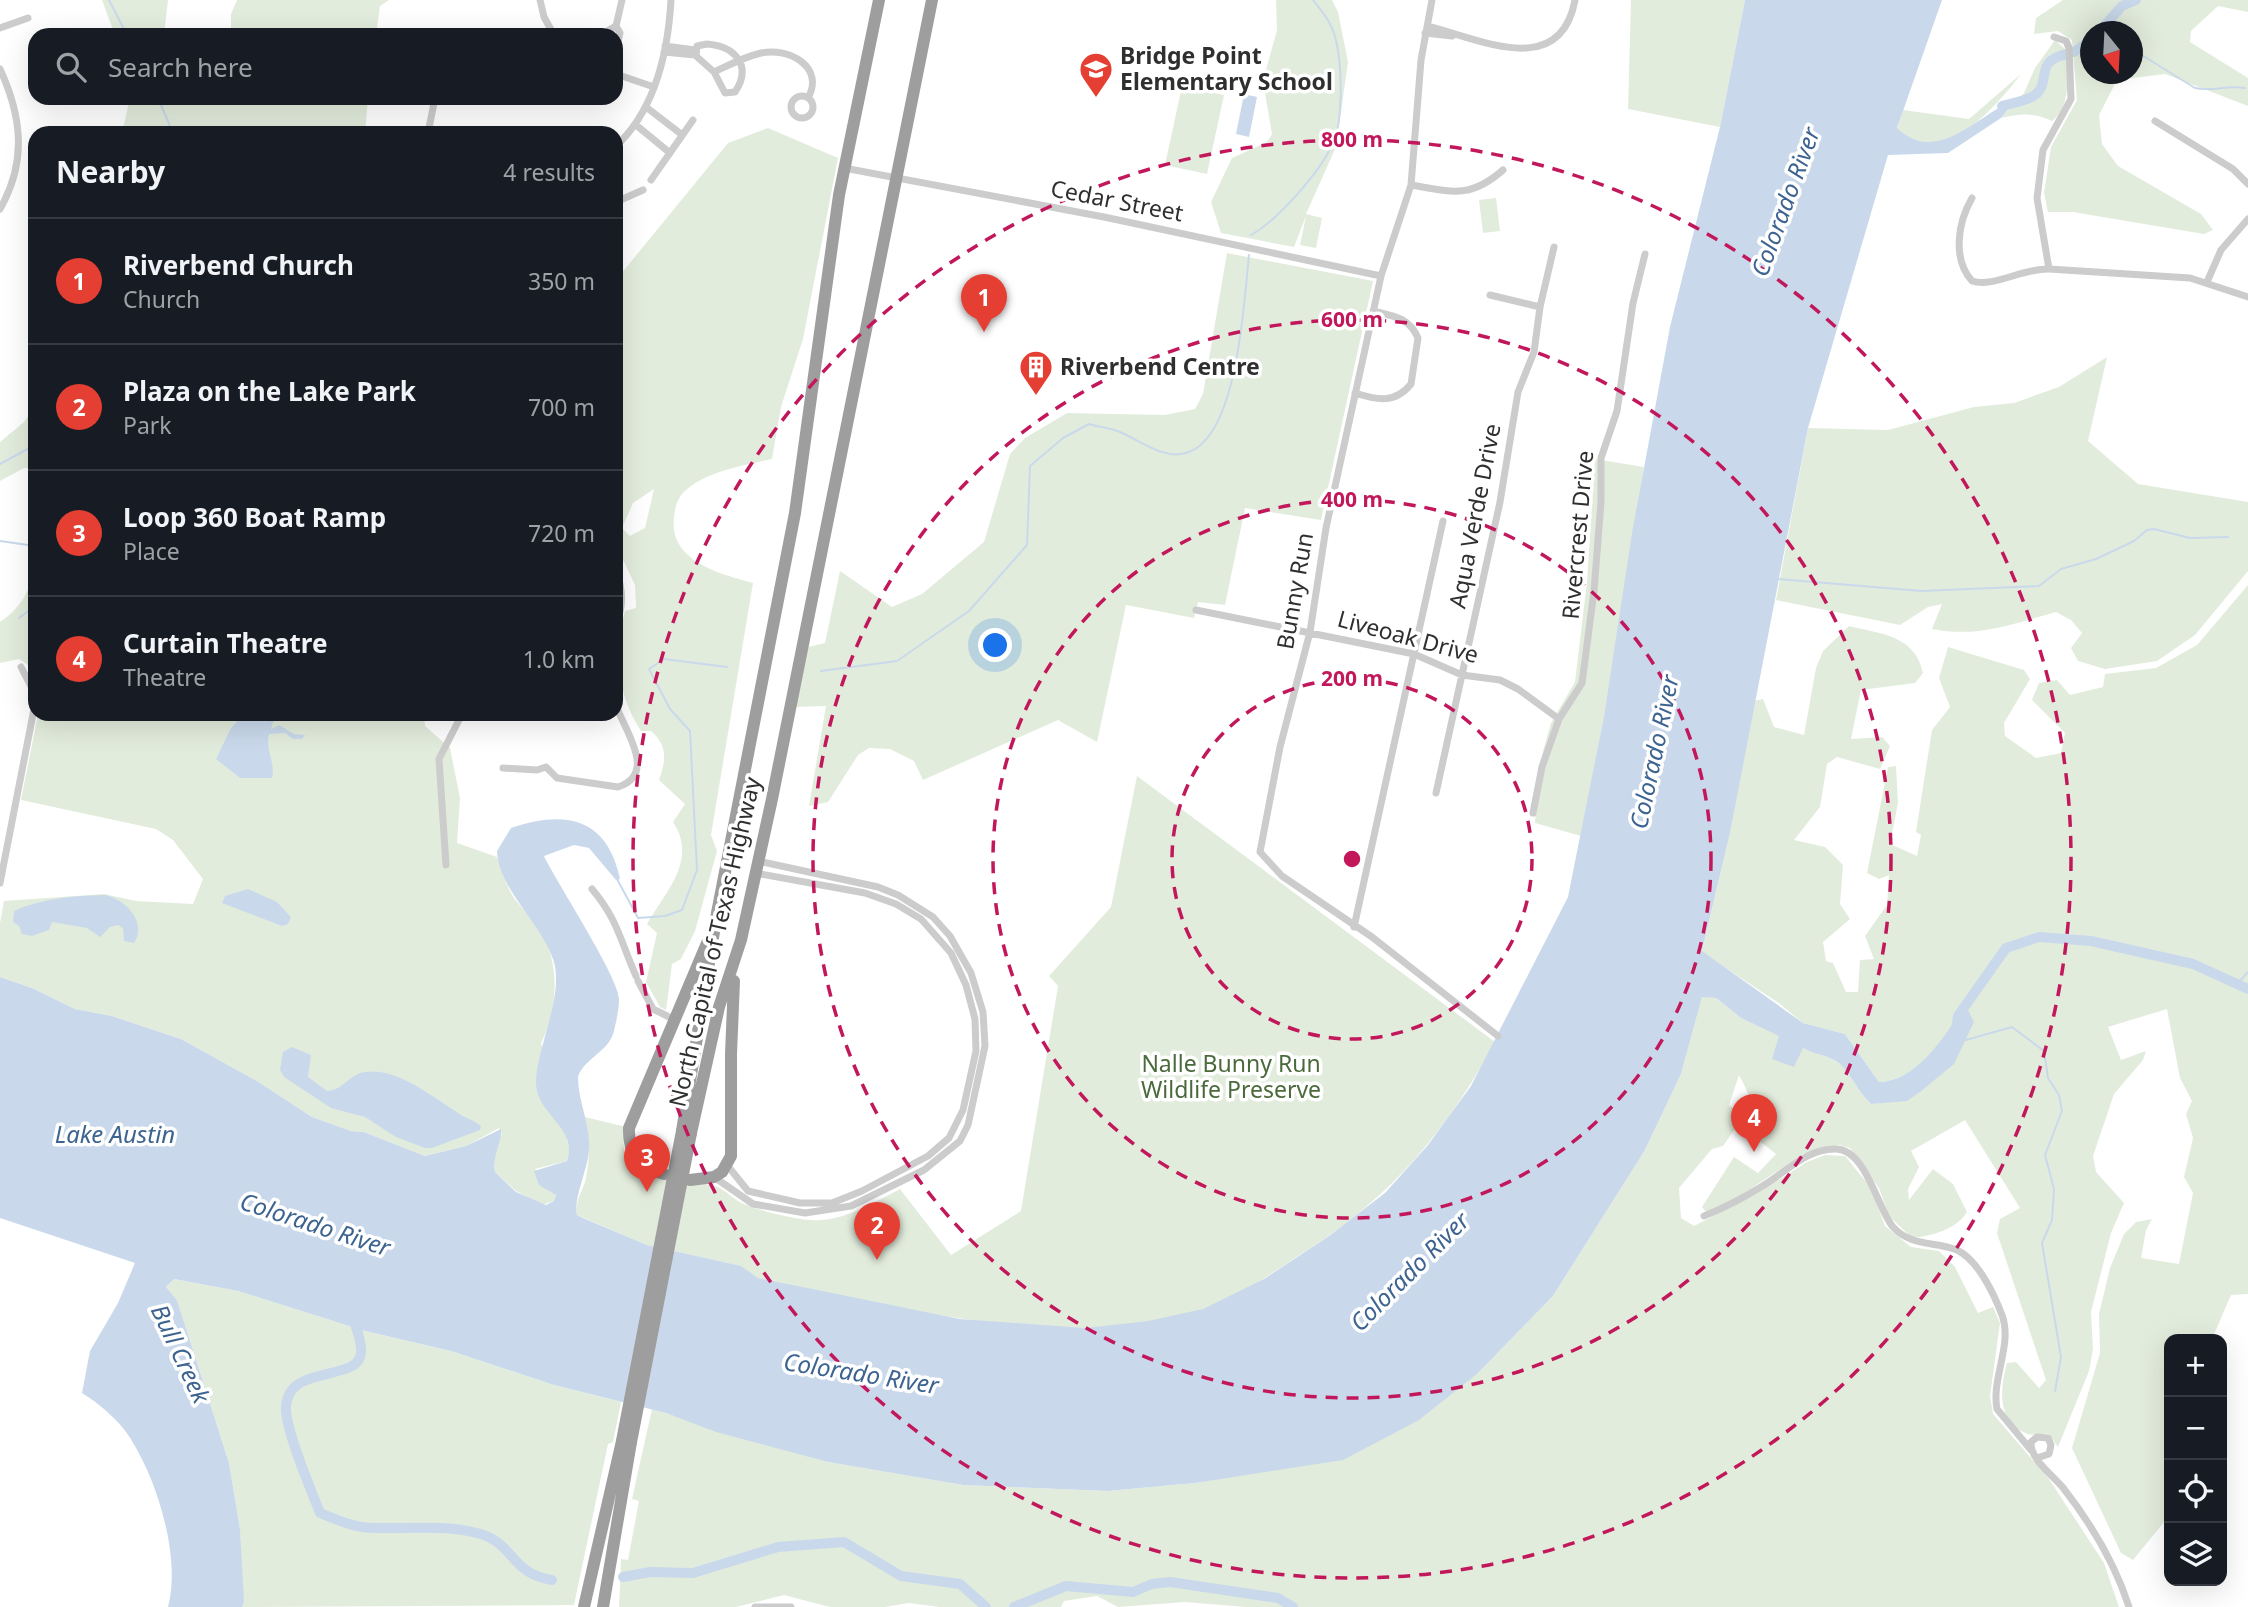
<!DOCTYPE html>
<meta charset="utf-8">
<style>
:root{--surface:#171b24;--page:#242831;--text:#f1f3f6;--muted:#9ea1a6;--line:#363941;--accent:#e43f32}
body{margin:0;font-family:"Noto Sans",sans-serif;background:var(--page);color:var(--text)}
.controls{position:absolute;right:21px;bottom:21px;display:grid;overflow:hidden;border-radius:14px;box-shadow:0 7px 28px #0002}
.controls button{width:63px;height:63px;display:grid;place-items:center;padding:0;border:0;border-bottom:2px solid var(--line);background:var(--surface);color:var(--text);font:35px sans-serif}
.compass{position:absolute;left:2080px;top:21px;width:63px;height:63px;border-radius:50%;background:var(--surface);box-shadow:0 7px 28px #0002;rotate:162deg}
.you{position:absolute;left:996px;top:646px;width:24px;height:24px;margin:-18px;border:5px solid #fff;border-radius:50%;background:#1a73e8;box-shadow:0 0 0 10px #1a73e833}
.badge{display:grid;place-items:center;width:46px;height:46px;border-radius:50%;background:var(--accent);color:#fff;font-size:23px;font-weight:700}
.pin{position:absolute;translate:-50% -58px;filter:drop-shadow(0 2px 4px #0008)}
.pin::after{content:'';position:absolute;top:37px;width:24px;height:21px;background:inherit;clip-path:polygon(0 0,100% 0,50% 100%)}
.list{margin:0;padding:0;list-style:none}
h2{display:flex;justify-content:space-between;align-items:center;height:91px;margin:0;padding:0 28px;font-size:30px}
h2 small{font-size:23px;font-weight:400;color:var(--muted)}
.list li{display:grid;grid-template-columns:46px 1fr auto;gap:21px;align-items:center;box-sizing:border-box;height:126px;padding:0 28px;border-top:2px solid var(--line)}
.list b{display:block;font-size:26px;white-space:nowrap}
.list p{margin:0;font-size:23px;white-space:nowrap;color:var(--muted)}
.list em{font-size:23px;font-style:normal;color:var(--muted)}
.icon{flex:none;width:38px;height:38px;fill:none;stroke:currentColor;stroke-width:2;stroke-linecap:round;stroke-linejoin:round}
.map{position:relative;flex:none;width:2248px;height:1607px;overflow:hidden}
.search{position:absolute;background:var(--surface);box-shadow:0 7px 28px #0002;left:28px;top:28px;width:595px;height:77px;display:flex;align-items:center;gap:18px;box-sizing:border-box;padding:0 24px;border-radius:21px;color:var(--muted);font-size:26px}
.panel{position:absolute;background:var(--surface);box-shadow:0 7px 28px #0002;left:28px;top:126px;width:595px;height:595px;border-radius:21px}
.map>svg:first-child{display:block}
.green{fill:#e2ecdc;fill-rule:evenodd}
.water{fill:#c9d9eb}
.lines{fill:none;stroke-linecap:round;stroke-linejoin:round}
.stream{stroke:#c9d9eb;stroke-width:2}
.river{stroke:#c9d9eb;stroke-width:10}
.minor{stroke:#ccc;stroke-width:7}
.trunk{stroke:#9e9e9e;stroke-width:12}
.trunk-bridge{stroke:#9e9e9e;stroke-width:12}
.ring{fill:none;stroke:#c2185b;stroke-width:3.5;stroke-dasharray:12 9}
.labels{text-anchor:middle;stroke-width:7;stroke-linejoin:round;paint-order:stroke}
.poi-label{font-size:23px;font-weight:bold;fill:#2f2f2f;stroke:#fff;text-anchor:start}
.street-label{font-size:23px;fill:#2f2f2f;stroke:#fff}
.park-label{font-size:23px;fill:#4b6a3c;stroke:#fff}
.water-label{font-size:24px;font-style:italic;fill:#3d6490;stroke:#fff}
.centre{fill:#c2185b;stroke:#fff;stroke-width:3.5}
.ring-label{font-size:21px;text-anchor:middle;font-weight:bold;fill:#c2185b;stroke:#fff;stroke-width:7;stroke-linejoin:round;paint-order:stroke}
</style>
<div class="map">
<svg width="2248" height="1607" viewBox="0 0 2248 1607">
<rect width="100%" height="100%" fill="#fff"/>
<path class="green" d="M102 0H168L164 35H115Z
M237 0H389L380 6 376 35H231V14Z
M1276 0H1332L1338 12 1348 62 1336 147 1306 214 1322 218 1316 248 1300 245 1306 216 1294 247 1221 233 1211 202 1232 158 1267 142 1272 134 1263 81 1277 30Z
M1631 0H1745L1720 127 1628 109Z
M2063 0H2248V12L2218 6 2191 31 2190 42 2248 78V106L2165 74 2117 80 2099 115 2102 144 2118 166 2201 214 2213 230 2204 234 2073 212H2048L2044 193 2051 147 2077 100 2072 40 2058 31 2034 34 2036 18ZM2090 32H2132V74H2090Z
M2055 40 2067 51C2067 75 2072 105 2052 121 2034 112 2020 114 2001 118L2024 93 2035 68Z
M2021 74C1994 109 1943 169 1897 129L1903 110 1969 119Z
M1182 86 1224 95 1207 174 1165 165Z
M130 98H368L365 133H122Z
M768 128 838 158 803 339 781 407 772 459C746 465 707 471 686 490 677 498 675 507 674 518 669 561 720 574 753 583L711 835 717 851 695 931 681 959 672 964 666 1010 660 1007 646 982 657 933 647 924C666 891 698 860 673 822L685 804 659 780C666 760 668 746 651 731H641C617 694 613 653 625 611L636 608 635 585 616 545V280L728 143ZM654 489 645 528 630 536 622 528 633 503Z
M1496 198 1500 231 1483 233 1479 200Z
M1227 253 1373 281 1321 520 1245 508 1225 605 1198 602 1194 618 1126 605 1097 742 1058 720 923 780 914 761 890 749 869 748 858 755 828 802 809 806 826 706 795 707 808 647 825 643 840 571 892 607 922 594 984 542 1010 454 1025 438 1067 413 1165 415 1195 409 1203 394Z
M2107 357 2088 441 2138 484 2248 502V571L2195 635 2157 661 2105 669 2078 661 2071 648 2082 633 2071 620 2056 612C2011 624 1979 638 1932 629L1942 604 1928 607 1900 625 1776 600 1808 428 1888 430 1974 407 2014 403 2059 387Z
M35 406V469L24 468 0 481V442L24 422Z
M1595 459 1644 467 1604 716 1581 836 1535 823 1538 769 1551 723 1575 682 1587 582Z
M35 565V682L28 665 19 659 0 663V622C21 608 31 590 35 565Z
M2248 585V1294L2231 1295 2212 1339H2169V1516L2133 1560 2121 1553 2072 1448 2100 1353 2099 1314 2110 1268 2124 1234 2136 1222 2152 1219 2146 1230 2141 1258 2179 1264 2193 1193 2184 1177 2193 1138 2186 1114 2192 1101 2180 1078 2167 1009 2108 1027 2121 1060 2146 1051 2143 1060 2114 1094 2093 1156 2096 1172 2124 1203 2111 1233 2091 1312 2093 1349 2089 1371 2058 1447 2049 1434C2043 1433 2033 1436 2028 1434 1996 1423 2000 1388 2007 1363L2016 1362 2039 1388 2046 1380 1997 1233 2000 1219 2020 1208 1965 1120 1911 1151 1919 1167 1908 1189 1909 1200 1933 1169 1953 1184 1967 1212C1957 1229 1932 1236 1912 1238L1889 1216 1879 1188 1850 1148 1840 1145 1803 1154 1731 1202 1706 1212 1702 1207 1734 1157 1758 1173 1776 1154 1753 1136C1755 1110 1751 1097 1739 1075L1729 1105 1743 1117 1723 1146 1712 1149 1679 1188 1681 1218 1694 1226 1756 1194 1807 1162 1825 1155 1845 1156 1871 1188 1885 1226 1911 1247 1939 1251 1955 1267 1978 1313 1993 1307 2000 1323 1990 1396 1993 1414 2049 1479 2104 1563 2119 1607H1246L1185 1602 1118 1607 1097 1596 1064 1601 1061 1607H939L909 1603 885 1607H830L784 1595 736 1607H619L621 1559 628 1560 639 1501 632 1499 652 1409 828 1462 963 1485 1108 1491 1195 1483 1261 1471 1478 1373 1553 1296 1645 1150 1681 1074 1702 996 1716 998 1741 1018 1780 1036 1772 1059 1803 1048C1815 1054 1830 1055 1840 1064 1852 1074 1857 1091 1871 1104L1907 1100 1939 1075 1966 1007C1944 1035 1919 1081 1879 1082L1845 1034 1803 1023 1780 1004 1702 952 1730 833 1754 701 1763 699 1774 727 1804 735 1816 668 1823 651 1849 626C1881 634 1915 635 1923 673L1915 683 1861 690 1851 739 1882 737 1890 746 1880 769 1837 757 1827 764 1820 807 1794 840 1825 847 1843 865 1840 904 1850 919 1823 942 1826 961 1833 963 1846 992H1858L1860 960 1874 959 1865 936 1887 905 1889 875 1879 879 1867 873 1888 767 1896 766 1898 803 1890 844 1917 856 1921 835 1916 832 1932 730 1950 707 1939 678 1948 647 2024 670 2030 679 2004 723 2005 736 2036 758 2061 753 2065 733 2032 700 2039 683 2057 680 2070 695 2103 687 2105 674 2156 668 2197 645Z
M38 714H424L425 726 450 748 460 798 457 843 497 857C501 869 505 882 511 893 518 906 531 915 539 927 560 961 559 1008 541 1043L570 1151 567 1161 535 1169 556 1195 554 1201 542 1205 516 1191 495 1172 494 1153 502 1134 499 1128 466 1146 425 1156 364 1132 351 1131 312 1117 257 1081 181 1039 112 1016 75 1009 32 988 0 977V923L4 901 104 894 136 901 193 904 203 879 173 840 156 829 21 800Z
M1137 776 1495 1042C1448 1129 1392 1196 1309 1249 1276 1270 1241 1296 1203 1309 1070 1355 892 1306 758 1278L740 1266 647 1245 577 1215C574 1202 583 1191 586 1178 590 1158 590 1136 585 1117L626 1127C609 1189 682 1177 715 1186 724 1189 730 1196 738 1201 754 1210 802 1222 821 1220 849 1218 875 1202 900 1189L951 1255 1021 1211 1058 986 1049 976 1111 907Z
M174 1279 238 1291 365 1331 451 1351 554 1385 621 1402 613 1442 608 1444 574 1605 242 1607 240 1529 229 1463 177 1300 166 1287Z"/>
<path class="water" d="M1745 0H1942L1897 128C1939 167 1978 113 2017 99L2001 118 1948 153 1888 155 1808 428 1730 833 1702 951 1803 1023 1845 1034 1879 1082C1919 1081 1944 1034 1966 1006L1974 1022 1954 1064 1920 1092 1907 1101 1871 1104C1857 1091 1852 1075 1840 1064 1830 1055 1815 1055 1803 1048L1794 1067 1772 1059 1779 1036 1741 1018 1716 998 1702 997 1681 1074 1645 1150 1553 1296 1478 1373 1419 1420 1343 1460 1195 1483 1108 1491 963 1485 828 1462 716 1432 666 1413 554 1385 451 1351 365 1331 238 1291 174 1279 166 1287 177 1300 229 1463 240 1529 244 1601 242 1607H168C181 1558 158 1483 132 1441 122 1423 100 1404 82 1393L90 1351 118 1303 135 1263 0 1218V977L32 988 75 1009 112 1016 181 1039 257 1081 312 1117 351 1131 364 1132 425 1156 466 1146 501 1129C503 1141 492 1154 495 1172L516 1192 546 1205 554 1201 556 1195 539 1185 534 1171 567 1161C579 1127 534 1114 536 1080 538 1044 565 993 553 959 540 922 498 888 497 851L511 828C565 810 607 817 620 879L616 880 589 848 574 845 544 856C558 885 618 976 619 999 619 1010 616 1022 614 1031 609 1052 584 1058 578 1077 578 1102 591 1125 589 1150 588 1169 573 1199 577 1215L583 1218 647 1245 741 1266 758 1278 960 1319 1085 1328 1148 1321 1203 1309 1264 1279 1329 1236 1385 1193 1428 1145 1471 1086 1568 897 1604 716 1632 533 1670 327 1720 127Z
M1244 94 1257 97 1249 137 1236 134Z
M244 714H276L271 729 279 725 294 734 305 735 302 739H293L285 733 269 734C265 750 276 763 272 778H240L216 759 231 728Z
M248 889 277 902 291 917 288 924 282 926 222 903 225 896Z
M105 895C125 899 148 922 134 943L124 941 123 928 118 925 110 927 100 937 87 928 52 922 49 930 32 936 22 934 19 926 13 922 14 911C42 898 74 896 105 895Z
M292 1047 311 1055 308 1077 327 1091C344 1090 349 1074 365 1072 399 1067 436 1100 463 1116 470 1120 474 1120 481 1126L480 1130 432 1148H425L396 1137 365 1117 331 1108 284 1077 280 1070 283 1052Z"/>
<g class="lines">
<path class="stream" d="M109 0 127 35
M2106 24 2116 32
M2132 49 2195 88C2212 92 2227 85 2245 88
M158 98 173 133
M1251 235C1278 220 1321 171 1333 143 1344 118 1343 51 1331 26 1327 17 1319 8 1313 0
M0 464 35 445
M0 541 35 546
M1777 579 1922 591 2039 586 2061 569 2096 559 2134 541 2147 530 2154 529 2190 538 2228 537
M19 618 35 606
M821 671 897 661 969 611 1027 545 1030 466 1063 438 1089 424C1099 427 1110 428 1120 432 1139 440 1164 460 1186 453 1238 439 1244 301 1249 255
M617 879 638 918 665 916 682 910 697 870 690 731 670 709 649 669 664 659 727 667
M2238 983 2248 972
M1966 1040 2012 1027 2044 1051 2048 1078 2059 1095 2062 1111 2045 1155 2054 1189 2052 1220 2042 1243 2061 1357 2055 1391"/>
<path class="river" d="M2099 32 2122 6 2136 0
M2074 52 2090 41
M2002 106C2012 103 2027 101 2035 95 2052 82 2033 61 2067 54
M1956 1028 1958 1016 2006 948 2039 937 2091 941 2193 964 2248 989
M352 1315C355 1326 362 1340 361 1352 360 1383 289 1363 286 1406 284 1427 311 1490 320 1513 337 1520 353 1527 372 1528 409 1529 445 1524 481 1534 515 1545 511 1574 552 1580
M623 1577 650 1572 693 1573 778 1547 844 1542 901 1576 960 1584 986 1607
M1014 1607 1066 1586 1133 1592 1152 1584 1170 1582 1278 1598 1293 1607"/>
<path class="minor" d="M540 0 544 17 554 35
M1432 0 1421 60 1411 185 1381 276 1326 528 1310 632 1280 747 1260 852 1282 876 1372 937 1498 1036
M1427 26C1477 38 1560 81 1575 0
M0 28 28 18
M1425 33 1452 36
M607 35 609 30 616 26
M707 44C734 46 753 65 735 92L725 93 714 72 696 56 697 46Z
M665 46 695 50
M616 50 620 33 616 26 622 0
M664 52 695 55
M0 69C22 117 27 162 0 209
M714 72C729 65 744 57 761 53 789 47 825 67 808 98
M616 74 654 87
M791 107a11 11 0 1 1 22 0a11 11 0 1 1-22 0Z
M646 107 681 134
M2155 121 2233 169 2248 184
M636 125 670 153
M428 133 435 98
M540 133H551
M616 146C656 109 668 52 671 0
M844 168 1104 217 1381 276
M651 180 693 120
M1411 185C1452 192 1470 199 1503 170
M1972 198C1958 222 1952 259 1972 281 1993 288 2023 268 2049 269L2190 278 2248 297
M616 202 643 190
M616 206 619 211 616 219
M2049 269 2037 198 2043 150 2071 99 2069 48 2066 41 2054 37
M2207 282 2221 250 2248 219
M1490 295 1540 307
M1355 393C1377 400 1395 404 1411 384L1418 338C1409 317 1393 316 1373 311
M616 569C623 591 624 604 616 625
M1196 610 1414 654 1462 675 1500 680 1518 689 1559 719
M21 667 35 694
M616 686V701
M503 768 537 770 546 767 557 778 618 787C659 774 623 728 616 705
M1436 793 1500 502 1518 392 1534 352 1540 307 1554 247
M1533 813 1542 767 1559 719 1582 683 1594 591 1601 502V458L1617 411 1633 303 1645 254
M446 865 439 759 462 714
M0 883 35 704
M592 889C618 920 620 940 636 976
M1354 927 1443 521
M638 981 653 1009 675 1020
M727 1165 748 1191 800 1203H832L862 1191 928 1156 949 1138 963 1110 976 1051 975 1019 966 985 951 953 921 919 896 904 865 893 755 873
M714 1177 753 1204 805 1213 851 1206 924 1170 960 1141 968 1125 985 1046 983 1012 971 973 950 936 933 917 898 895 878 887 758 861
M1704 1216C1724 1208 1743 1198 1761 1187 1784 1174 1806 1148 1836 1149 1866 1149 1878 1210 1893 1227 1911 1247 1935 1241 1957 1250 1978 1260 1994 1294 2002 1315 2013 1345 1991 1378 1997 1409L2031 1450
M2037 1458 2049 1454 2051 1445 2048 1438 2037 1437 2031 1442C2030 1460 2053 1475 2064 1489 2092 1525 2115 1563 2129 1607
M755 1607H791"/>
<path class="trunk" d="M682 1131 717 913 795 513 839 195 879 0
M691 1133 719 1007 741 940 772 799 932 0
M664 1174C640 1168 628 1153 629 1128L707 943
M690 1180 714 1177 722 1172 731 1156V1054L734 981
M584 1607 622 1441
M603 1607 631 1442"/>
<path class="trunk-bridge" d="M622 1441 682 1131
M631 1442 691 1133"/>
</g>
<g class="ring">
<circle cx="1352" cy="859" r="180"/>
<circle cx="1352" cy="859" r="359"/>
<circle cx="1352" cy="859" r="539"/>
<circle cx="1352" cy="859" r="719"/>
</g>
<defs>
<symbol id="school-pin" viewBox="-11 -11 22 30"><path d="M0 17L-7.5 6A9.5 9.5 0 1 1 7.5 6Z" fill="#e43f32" stroke="#fff"/><path d="M0-5L7-2L0 1L-7-2ZM-4 1L0 2.5L4 1V4Q0 6-4 4Z" fill="#fff"/></symbol>
<symbol id="building-pin" viewBox="-11 -11 22 30"><path d="M0 17L-7.5 6A9.5 9.5 0 1 1 7.5 6Z" fill="#e43f32" stroke="#fff"/><path d="M-4-6H4V6H1V3H-1V6H-4ZM-2.5-4.3h1.7v1.8h-1.7ZM.8-4.3h1.7v1.8H.8ZM-2.5-1h1.7V.8h-1.7ZM.8-1h1.7V.8H.8Z" fill="#fff"/></symbol>
</defs>
<g fill-rule="evenodd">
<use href="#school-pin" x="1077" y="50" width="38" height="52"/>
<use href="#building-pin" x="1017" y="348" width="38" height="52"/>
</g>
<g class="labels">
<g class="poi-label">
<text x="1120" y="64">Bridge Point<tspan x="1120" dy="26">Elementary School</tspan></text>
<text x="1060" y="375">Riverbend Centre</text>
</g>
<g class="street-label">
<text transform="translate(1117 201) rotate(11)" y="8">Cedar Street</text>
<text transform="translate(1475 516) rotate(-79)" y="8">Aqua Verde Drive</text>
<text transform="translate(1578 535) rotate(-85)" y="8">Rivercrest Drive</text>
<text transform="translate(1295 591) rotate(-80)" y="8">Bunny Run</text>
<text transform="translate(1408 637) rotate(15)" y="8">Liveoak Drive</text>
<text transform="translate(715 942) rotate(-77)" y="8">North Capital of Texas Highway</text>
</g>
<g class="park-label">
<text x="1231" y="1072">Nalle Bunny Run<tspan x="1231" dy="26">Wildlife Preserve</tspan></text>
</g>
<g class="water-label">
<text transform="translate(1786 202) rotate(-70)" y="8">Colorado River</text>
<text transform="translate(1655 752) rotate(-78)" y="8">Colorado River</text>
<text x="115" y="1143">Lake Austin</text>
<text transform="translate(315 1225) rotate(18)" y="8">Colorado River</text>
<text transform="translate(1410 1272) rotate(-45)" y="8">Colorado River</text>
<text transform="translate(180 1354) rotate(65)" y="8">Bull Creek</text>
<text transform="translate(861 1374) rotate(9)" y="8">Colorado River</text>
</g>
</g>
<circle cx="1352" cy="859" r="10" class="centre"/>
<g class="ring-label">
<text x="1352" y="147">800 m</text>
<text x="1352" y="327">600 m</text>
<text x="1352" y="507">400 m</text>
<text x="1352" y="686">200 m</text>
</g>
</svg>
<div class="controls">
<button>+</button>
<button>−</button>
<button><svg class="icon" aria-label="locate" viewBox="0 0 24 24"><circle cx="12" cy="12" r="6"/><path d="M12 2v4M12 18v4M2 12h4M18 12h4"/></svg></button>
<button><svg class="icon" aria-label="layers" viewBox="0 0 24 24"><path d="M12 4l9 5-9 5-9-5zM3 14l9 5 9-5"/></svg></button>
</div>
<svg class="compass" viewBox="-18 -18 36 36"><path d="M0-13l5 13h-10z" fill="#e53935"/><path d="M0 13l5-13h-10z" fill="#9ea1a6"/></svg>
<div class="you"></div>
<div class="pin badge" style="left:984px;top:332px">1</div>
<div class="pin badge" style="left:877px;top:1260px">2</div>
<div class="pin badge" style="left:647px;top:1192px">3</div>
<div class="pin badge" style="left:1754px;top:1152px">4</div>
<div class="search"><svg class="icon" aria-label="search" viewBox="0 0 24 24"><circle cx="10" cy="10" r="6"/><path d="M15 15l6 6"/></svg>Search here</div>
<section class="panel">
<h2>Nearby<small>4 results</small></h2>
<ul class="list">
<li><span class="badge">1</span><div><b>Riverbend Church</b><p>Church</p></div><em>350 m</em></li>
<li><span class="badge">2</span><div><b>Plaza on the Lake Park</b><p>Park</p></div><em>700 m</em></li>
<li><span class="badge">3</span><div><b>Loop 360 Boat Ramp</b><p>Place</p></div><em>720 m</em></li>
<li><span class="badge">4</span><div><b>Curtain Theatre</b><p>Theatre</p></div><em>1.0 km</em></li>
</ul>
</section>
</div>
